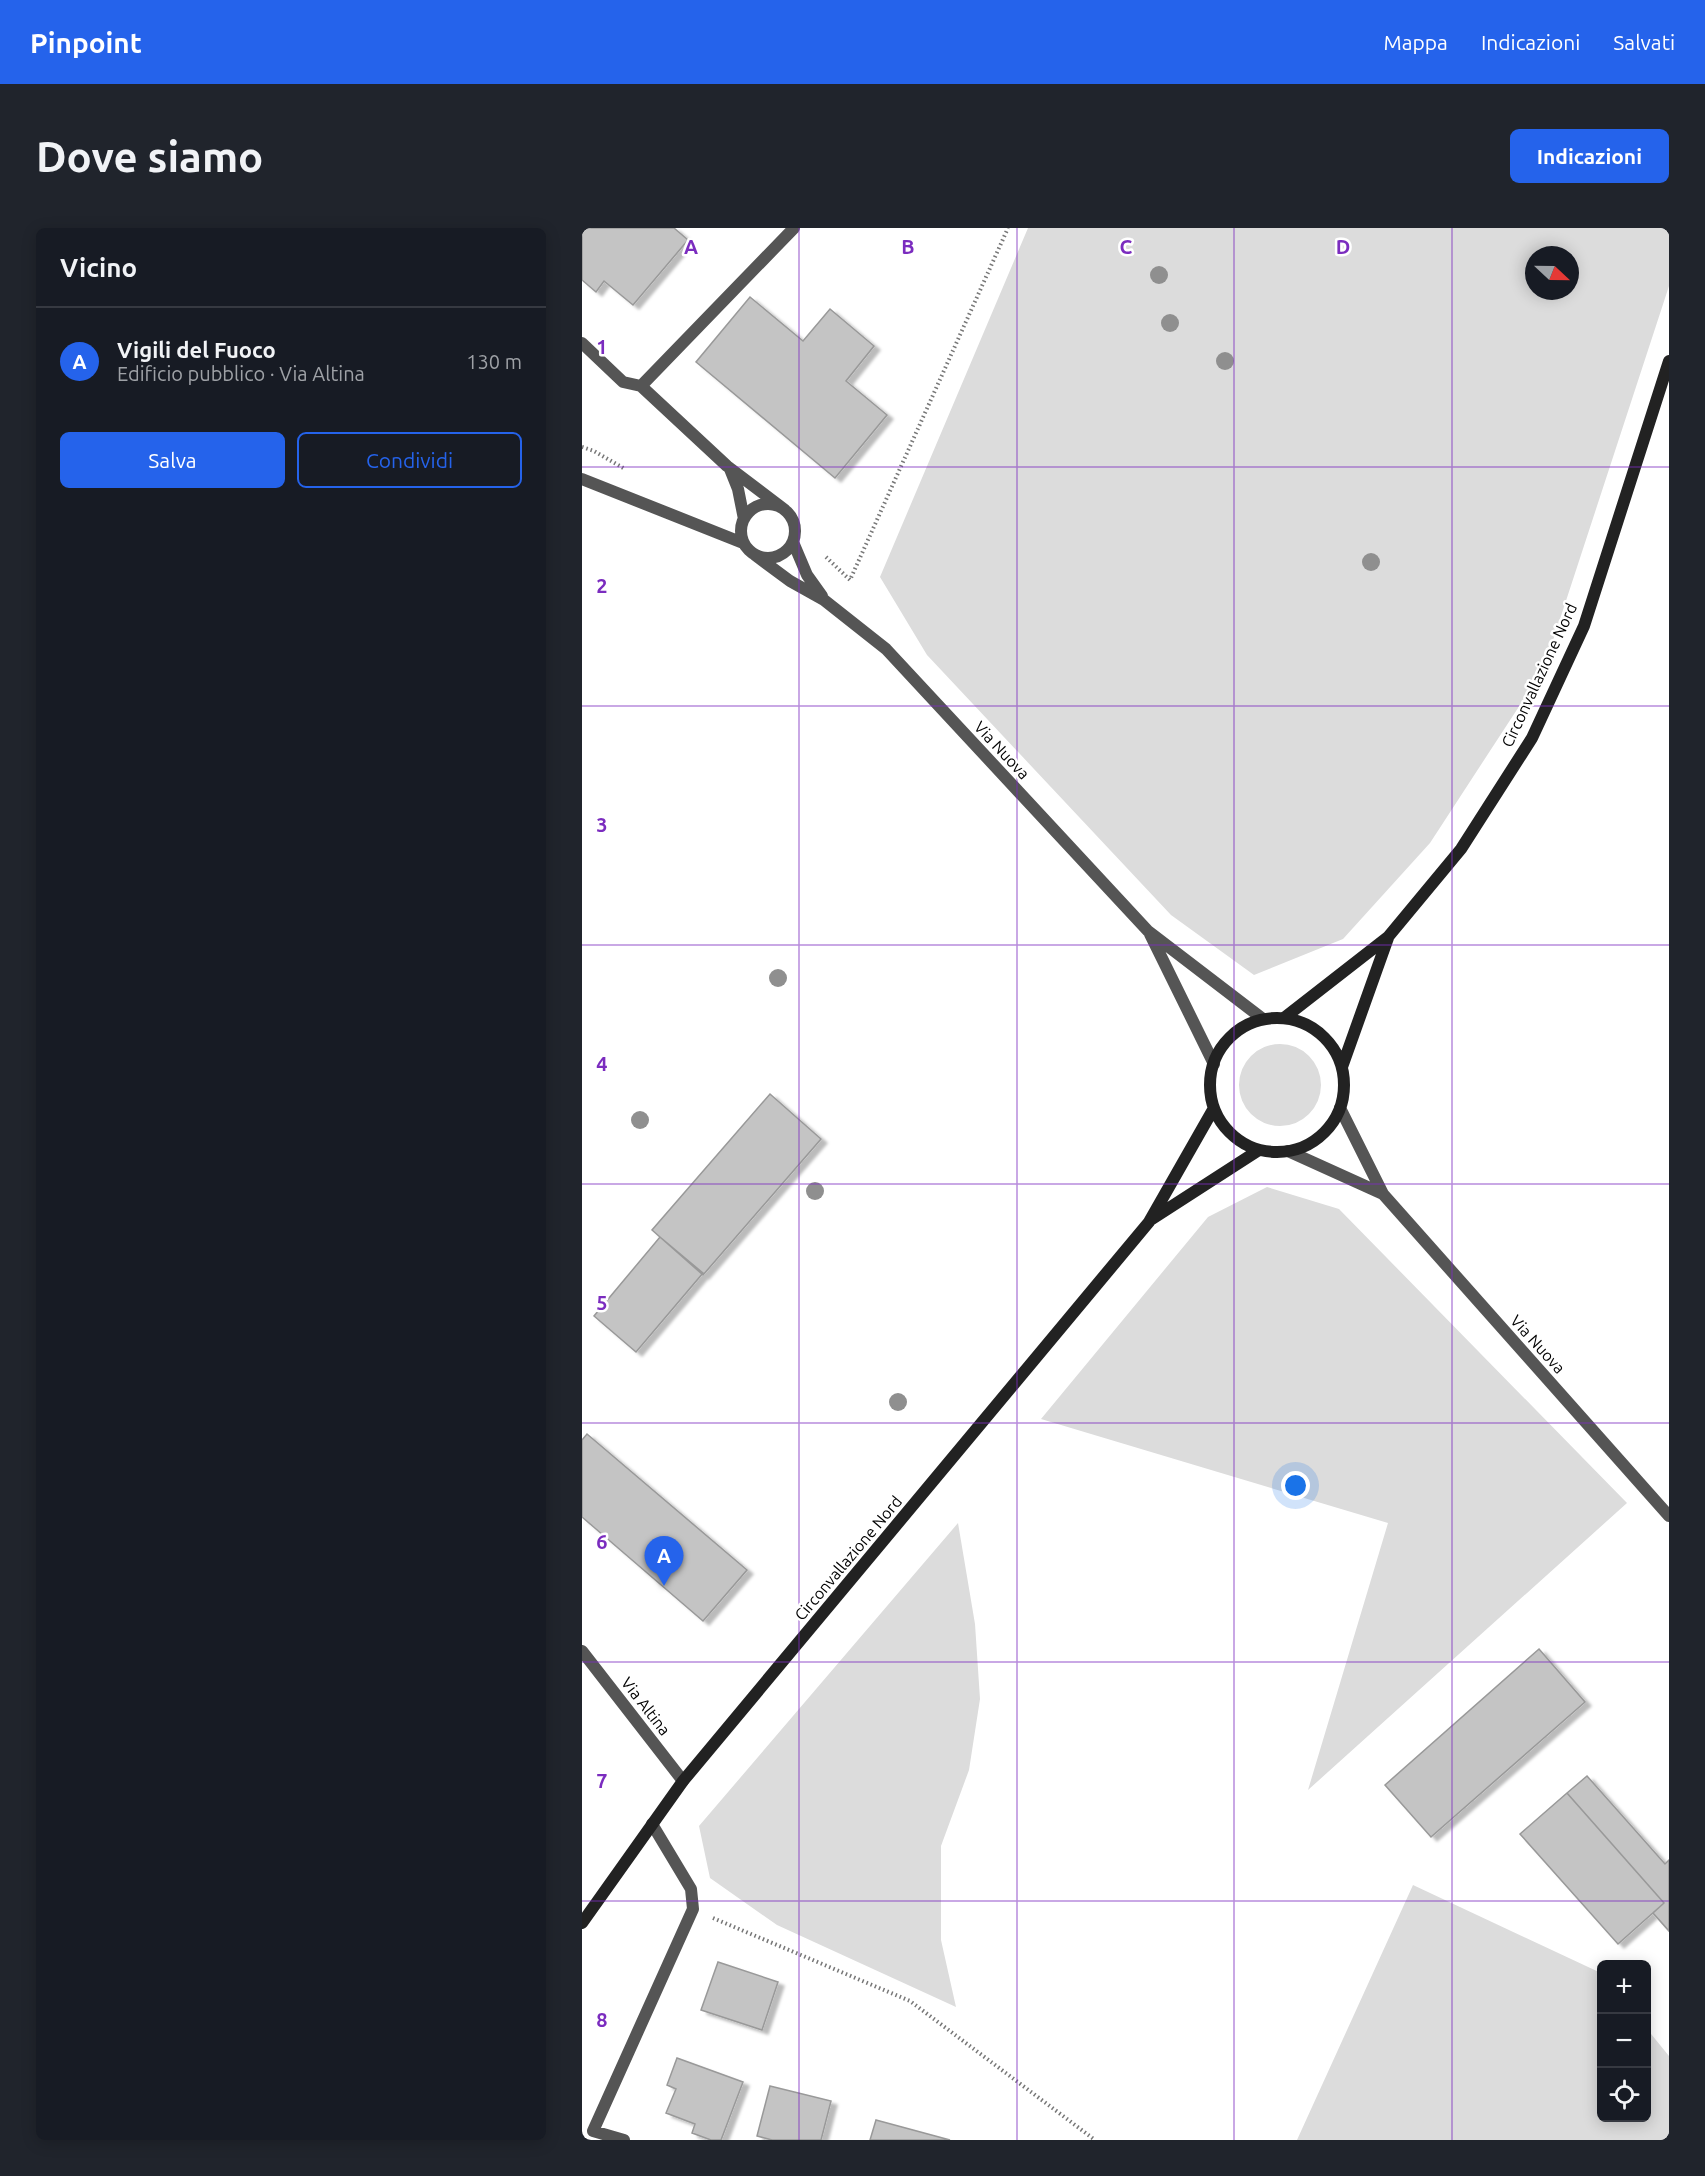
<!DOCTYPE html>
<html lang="it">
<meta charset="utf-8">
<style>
:root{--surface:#171b24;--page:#20242c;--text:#f1f3f6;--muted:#9ea1a6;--line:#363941;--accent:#2563eb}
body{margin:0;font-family:Ubuntu,sans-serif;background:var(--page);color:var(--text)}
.controls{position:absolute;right:18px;bottom:18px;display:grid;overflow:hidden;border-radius:9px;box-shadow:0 3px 15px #0003}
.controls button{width:54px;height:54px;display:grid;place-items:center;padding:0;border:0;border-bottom:2px solid var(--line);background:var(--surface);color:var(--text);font:30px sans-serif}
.compass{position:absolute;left:943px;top:18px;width:54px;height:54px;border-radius:50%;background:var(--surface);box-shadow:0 3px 15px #0003;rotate:112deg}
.you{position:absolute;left:714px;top:1258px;width:21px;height:21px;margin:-15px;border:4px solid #fff;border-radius:50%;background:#1a73e8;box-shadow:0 0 0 9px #1a73e833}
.badge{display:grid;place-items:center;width:39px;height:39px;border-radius:50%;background:var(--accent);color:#fff;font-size:20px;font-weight:700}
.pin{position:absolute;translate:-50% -50px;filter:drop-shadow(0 2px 3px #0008)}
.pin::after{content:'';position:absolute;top:32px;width:21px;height:18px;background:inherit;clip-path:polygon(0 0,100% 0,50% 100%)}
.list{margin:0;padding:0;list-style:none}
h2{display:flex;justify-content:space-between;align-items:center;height:78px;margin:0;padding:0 24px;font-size:26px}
h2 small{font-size:20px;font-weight:400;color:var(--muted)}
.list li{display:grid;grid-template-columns:39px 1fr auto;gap:18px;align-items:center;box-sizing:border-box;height:108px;padding:0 24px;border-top:2px solid var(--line)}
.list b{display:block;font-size:22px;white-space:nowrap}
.list p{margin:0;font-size:20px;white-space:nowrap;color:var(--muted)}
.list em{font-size:20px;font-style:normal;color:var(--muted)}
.actions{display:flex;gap:12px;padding:18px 24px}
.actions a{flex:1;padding:14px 0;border:2px solid var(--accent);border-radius:9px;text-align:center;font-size:21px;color:var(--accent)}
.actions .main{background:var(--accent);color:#fff}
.icon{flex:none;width:33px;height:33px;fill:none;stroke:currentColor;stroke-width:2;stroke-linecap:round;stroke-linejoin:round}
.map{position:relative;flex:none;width:1087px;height:1912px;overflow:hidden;border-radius:9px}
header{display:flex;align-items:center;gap:36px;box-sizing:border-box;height:84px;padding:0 30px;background:var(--accent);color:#fff}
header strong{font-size:28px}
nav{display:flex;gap:33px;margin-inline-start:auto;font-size:21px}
.intro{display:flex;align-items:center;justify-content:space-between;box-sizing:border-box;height:144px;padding:0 36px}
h1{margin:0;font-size:42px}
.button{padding:15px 27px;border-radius:9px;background:var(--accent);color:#fff;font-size:21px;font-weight:700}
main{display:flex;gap:36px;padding:0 36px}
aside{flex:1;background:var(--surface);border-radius:9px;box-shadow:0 3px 15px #0003}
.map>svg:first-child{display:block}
.green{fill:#dcdcdc;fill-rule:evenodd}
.building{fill:#c4c4c4;stroke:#999;stroke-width:1.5;filter:url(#shadow)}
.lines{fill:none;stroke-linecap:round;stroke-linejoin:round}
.path{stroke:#777;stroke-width:4;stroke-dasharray:1.5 3;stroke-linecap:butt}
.street{stroke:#555;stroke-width:12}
.secondary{stroke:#222;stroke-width:12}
.tree{fill:#8f8f8f}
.grid{fill:none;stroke:#7b2cbf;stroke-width:1.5;stroke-opacity:0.55}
.labels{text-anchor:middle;stroke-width:5;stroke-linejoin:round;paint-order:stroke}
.street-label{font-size:16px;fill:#000;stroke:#fff}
.grid-label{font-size:20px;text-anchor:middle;font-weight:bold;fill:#7b2cbf;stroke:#fff;stroke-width:5;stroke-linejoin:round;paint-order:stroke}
</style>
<header>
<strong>Pinpoint</strong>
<nav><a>Mappa</a><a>Indicazioni</a><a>Salvati</a></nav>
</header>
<div class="intro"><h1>Dove siamo</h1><a class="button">Indicazioni</a></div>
<main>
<aside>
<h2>Vicino<small></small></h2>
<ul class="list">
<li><span class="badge">A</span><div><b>Vigili del Fuoco</b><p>Edificio pubblico · Via Altina</p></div><em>130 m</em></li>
</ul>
<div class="actions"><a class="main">Salva</a><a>Condividi</a></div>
</aside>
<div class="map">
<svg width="1087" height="1912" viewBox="0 0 1087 1912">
<defs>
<filter id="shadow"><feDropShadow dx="6" dy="4" stdDeviation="1.5" flood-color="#0004"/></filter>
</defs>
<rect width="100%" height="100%" fill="#fff"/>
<path class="green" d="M446 0H1087V58L962 440 848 615 761 711 672 747 589 687 345 427 298 349ZM952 27H988V63H952Z
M657 857a41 41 0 1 1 82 0a41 41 0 1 1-82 0Z
M685 959 757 981 1045 1275 726 1562 806 1295 459 1191 626 989Z
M376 1295 393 1396 398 1471 387 1542 359 1618V1712L374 1779 195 1697 128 1650 117 1598Z
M831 1657 1019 1745 1020 1890H1064L1065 1801 1087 1828V1912H715Z"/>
<path class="building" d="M0 0H92L106 12 51 77 22 53 14 64 0 52Z
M168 69 221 113 248 81 292 118 264 153 305 187 253 250 114 134Z
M188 866 239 911 121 1047 70 1002Z
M78 1009 121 1045 54 1124 12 1088Z
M5 1206 165 1342 121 1393 0 1289V1212Z
M957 1421 1003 1474 849 1609 803 1557Z
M1005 1548 1083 1636 1087 1632V1703L1071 1685 1082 1675 985 1565Z
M985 1565 1082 1675 1036 1716 938 1606Z
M136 1734 196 1754 180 1802 119 1782Z
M95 1830 161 1854 139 1912H129L110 1905 113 1896 84 1885 94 1861 85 1857Z
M188 1858 249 1873 239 1912H190L175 1908Z
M294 1892 368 1912H288Z"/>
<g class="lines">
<path class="path" d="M0 219 12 223 43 241
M244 329 268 352 426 0
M131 1690 328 1773 513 1912"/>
<path class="street" d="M0 115 41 154 59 158 145 238 203 282
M59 158 212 0
M148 241 156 261 162 291
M0 251 161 315
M159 303a27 27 0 1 1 54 0a27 27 0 1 1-54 0Z
M211 314 225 347 240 368
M173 327 208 353 242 372 304 421 566 703 681 791
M568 706 632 836
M758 880 801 966 1087 1288
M706 923 801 966
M0 1423 101 1553
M42 1912 11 1903 111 1681 109 1661 70 1596"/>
<path class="secondary" d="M702 790 806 709 879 621 950 510 1002 398 1087 133
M628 857a67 67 0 1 1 134 0a67 67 0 1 1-134 0Z
M760 839 806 710
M570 991 677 922
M0 1695 101 1553 567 994 632 880"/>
</g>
<g class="tree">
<circle cx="577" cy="47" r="9"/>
<circle cx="588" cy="95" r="9"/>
<circle cx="643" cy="133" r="9"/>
<circle cx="789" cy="334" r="9"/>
<circle cx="196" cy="750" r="9"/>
<circle cx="58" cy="892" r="9"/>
<circle cx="233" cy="963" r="9"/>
<circle cx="316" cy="1174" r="9"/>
</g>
<path class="grid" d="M217 0V1912M435 0V1912M652 0V1912M870 0V1912M0 239H1087M0 478H1087M0 717H1087M0 956H1087M0 1195H1087M0 1434H1087M0 1673H1087"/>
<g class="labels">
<g class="street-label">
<text transform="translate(957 447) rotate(-65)" y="6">Circonvallazione Nord</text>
<text transform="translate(420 522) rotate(47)" y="6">Via Nuova</text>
<text transform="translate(956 1116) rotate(48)" y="6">Via Nuova</text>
<text transform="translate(266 1330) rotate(-50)" y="6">Circonvallazione Nord</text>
<text transform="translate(64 1478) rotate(52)" y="6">Via Altina</text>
</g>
</g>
<g class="grid-label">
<text x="109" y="26">A</text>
<text x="326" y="26">B</text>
<text x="544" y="26">C</text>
<text x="761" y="26">D</text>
<text x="20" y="126">1</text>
<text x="20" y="365">2</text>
<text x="20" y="604">3</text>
<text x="20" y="843">4</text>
<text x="20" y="1082">5</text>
<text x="20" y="1321">6</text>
<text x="20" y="1560">7</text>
<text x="20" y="1799">8</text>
</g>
</svg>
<div class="controls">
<button>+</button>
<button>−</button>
<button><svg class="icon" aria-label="locate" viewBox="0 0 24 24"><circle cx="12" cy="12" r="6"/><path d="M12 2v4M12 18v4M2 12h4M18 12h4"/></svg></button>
</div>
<svg class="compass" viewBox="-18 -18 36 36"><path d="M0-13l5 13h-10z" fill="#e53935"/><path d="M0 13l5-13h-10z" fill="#9ea1a6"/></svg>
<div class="you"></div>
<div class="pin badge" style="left:82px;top:1358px">A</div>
</div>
</main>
